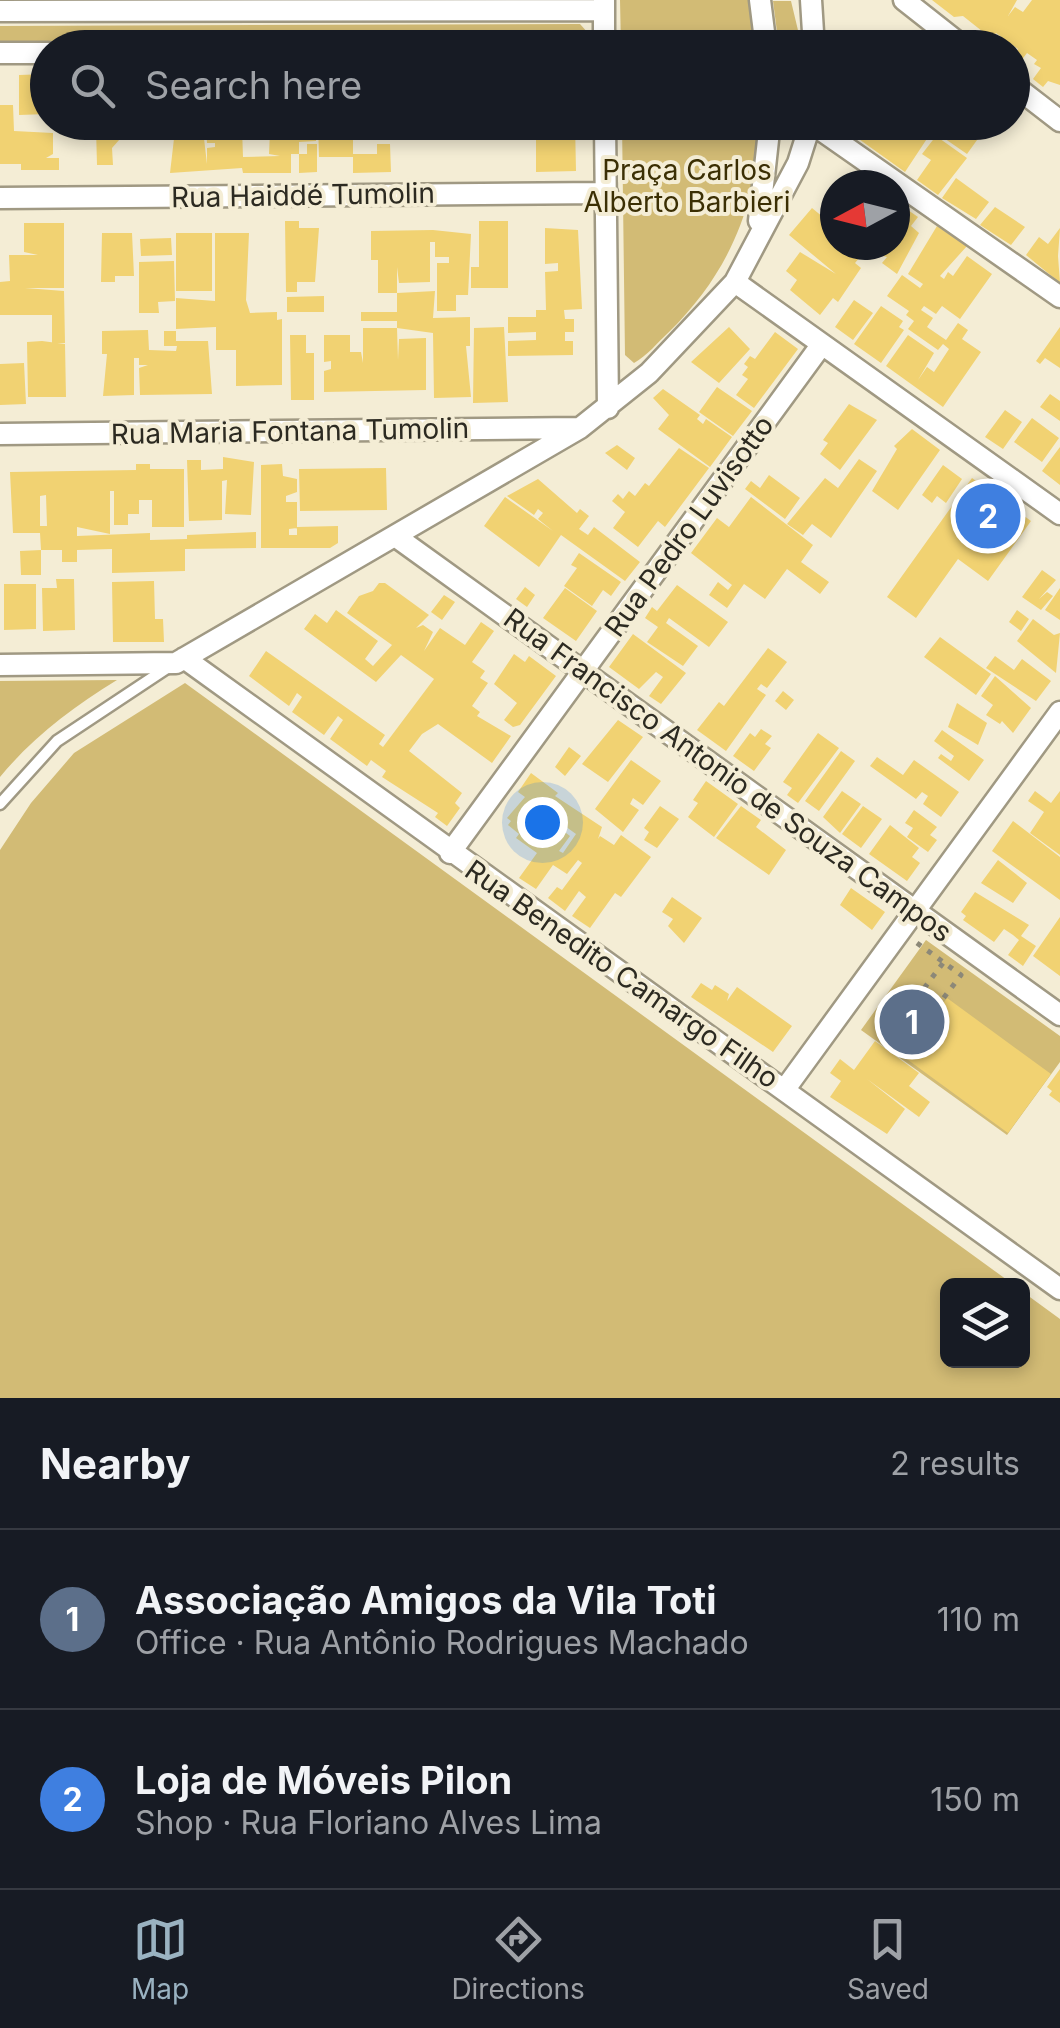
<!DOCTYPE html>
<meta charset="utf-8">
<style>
:root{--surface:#171b24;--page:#20242c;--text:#f1f3f6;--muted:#9ea1a6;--line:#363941;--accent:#9ab2c1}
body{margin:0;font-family:Inter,sans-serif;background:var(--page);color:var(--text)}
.controls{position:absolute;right:30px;bottom:30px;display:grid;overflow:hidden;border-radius:15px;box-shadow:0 5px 15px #0003}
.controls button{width:90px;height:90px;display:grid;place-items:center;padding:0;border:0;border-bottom:2px solid var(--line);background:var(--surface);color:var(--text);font:50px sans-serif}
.compass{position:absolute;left:820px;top:170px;width:90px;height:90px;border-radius:50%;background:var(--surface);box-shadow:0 5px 15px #0003;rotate:263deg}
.you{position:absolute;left:542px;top:822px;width:35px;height:35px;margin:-25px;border:8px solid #fff;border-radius:50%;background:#1a73e8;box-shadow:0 0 0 15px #1a73e833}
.badge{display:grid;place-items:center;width:65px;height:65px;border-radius:50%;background:var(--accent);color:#fff;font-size:32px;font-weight:700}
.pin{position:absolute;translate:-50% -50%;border:5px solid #fff;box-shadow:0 2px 10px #0006}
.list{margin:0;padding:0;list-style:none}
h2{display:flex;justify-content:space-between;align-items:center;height:130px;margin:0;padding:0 40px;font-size:42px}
h2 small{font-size:32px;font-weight:400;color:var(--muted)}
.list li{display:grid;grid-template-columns:65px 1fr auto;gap:30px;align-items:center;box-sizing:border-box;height:180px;padding:0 40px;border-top:2px solid var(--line)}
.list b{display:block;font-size:38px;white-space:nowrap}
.list p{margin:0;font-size:32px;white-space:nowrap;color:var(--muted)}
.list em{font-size:32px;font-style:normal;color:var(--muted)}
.icon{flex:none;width:55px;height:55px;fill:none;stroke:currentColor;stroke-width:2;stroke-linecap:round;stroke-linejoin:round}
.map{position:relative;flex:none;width:1060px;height:1398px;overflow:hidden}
.search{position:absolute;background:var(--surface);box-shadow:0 5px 15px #0003;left:30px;right:30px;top:30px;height:110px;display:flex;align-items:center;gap:25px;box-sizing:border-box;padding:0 35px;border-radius:55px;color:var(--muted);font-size:38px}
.sheet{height:490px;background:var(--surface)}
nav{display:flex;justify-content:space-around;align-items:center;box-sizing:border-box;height:140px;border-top:2px solid var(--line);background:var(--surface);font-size:28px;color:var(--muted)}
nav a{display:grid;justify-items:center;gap:5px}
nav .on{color:var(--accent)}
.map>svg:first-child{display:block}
.green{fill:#d2bb75}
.building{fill:#f1d272;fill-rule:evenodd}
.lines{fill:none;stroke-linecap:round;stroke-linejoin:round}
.lane-casing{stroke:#a09983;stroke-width:15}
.street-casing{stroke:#a09983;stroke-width:25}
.path{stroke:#8c8878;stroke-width:5;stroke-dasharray:5 8;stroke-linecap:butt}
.lane{stroke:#fff;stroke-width:10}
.street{stroke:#fff;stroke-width:20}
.labels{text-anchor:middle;stroke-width:8;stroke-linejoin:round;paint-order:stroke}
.park-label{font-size:28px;fill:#3b2f04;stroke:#f4edd5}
.street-label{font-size:28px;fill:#2c2a21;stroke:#f4edd5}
</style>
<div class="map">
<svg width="1060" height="1398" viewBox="0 0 1060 1398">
<rect width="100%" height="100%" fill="#f4edd5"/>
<path class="green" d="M620 0H748L756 47H621Z
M773 1H791L802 47H779Z
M580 24 588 33 579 41 0 44V26Z
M622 123H759C758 205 728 274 669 332 658 342 647 356 634 363L625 355Z
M117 680C72 708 34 736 0 777V681Z
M185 683 1014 1285 948 1286V1360H1022L1023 1292 1060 1319V1398H0V850L31 803 74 753Z
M926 940 1060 1036V1062L1007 1135 861 1030Z"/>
<path class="building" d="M932 0H1017L1008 16 1015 7 1023 12 1032 0H1060V85L1048 81 1043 87 1033 79 1041 68 1034 64 1037 60 1027 53 1017 66 1012 57 1018 49 996 33 992 39 963 16 954 17Z
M48 74V114L19 115V75Z
M0 105H13L14 131 53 133V154L46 158H59V170H21V164H0Z
M105 122H135L112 148 113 165H97L96 128H105Z
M283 122H316V141L299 142V154H291V173H243L242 168 170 173 175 130H203L207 164V148L215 147V143H207L206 125 219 124V129L242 128 243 157 280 156 269 154 270 132H280L283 138Z
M318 122H353V154H377V144H390L391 172 353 173V157H319Z
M357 122H387V140H357Z
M497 122H575L576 171 536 172V128L497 127Z
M835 122H938L905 172Z
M947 122H990L967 154 938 134Z
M936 136 967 158 938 195 917 180 931 160 922 154Z
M307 144H317V172L299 173V154H307Z
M956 178 989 202 976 219 942 198Z
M995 207 1025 227 1011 245 980 225Z
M812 208 835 227V245H857L865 251 855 263 861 268 838 302 833 298 820 315 790 290 797 280 786 271 800 252 836 274 789 235Z
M905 208 918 217 911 226 919 233 897 274 882 263 887 257 873 253 878 245H895V228Z
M285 221H299V228H319L315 282H297V292H286Z
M479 221H508V288H471V267H479Z
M24 223H64V288H25L64 291 65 343H52V315H0V282L10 281 9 255H38L24 252Z
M937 226 967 246 940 276 944 279 948 272 953 276 967 256 992 274 960 319 942 306 936 314 924 306 921 310 933 318 927 327 946 340 958 323 968 330 962 339 981 352 943 407 886 366 908 335 934 353 918 380 927 367 934 372 949 349 943 344 938 350 908 329 914 321 906 315 909 311 887 296 902 275 920 288 923 284 908 274Z
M545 228 578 230 582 309 564 310 565 319H574V332H565V341H573V355L508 356V341L536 340V332L508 333V317H536V310H546L545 272 558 271V263L545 264Z
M1060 228 1058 256 1060 283 1026 255 1039 237 1048 244Z
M433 230 471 234 468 295H456V311H437V263H449V257H435V242H430V282L399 283 397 267V293L435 291 433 318 470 317V346H466L471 397 434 398 433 333 397 328V321H361V312H397V293H378V260H371V231Z
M102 233H132L134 276H115V282H101Z
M176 233H212V291H176Z
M215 233H249L246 300 250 313 277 312V320L282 319V385L236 386V350H216V327L176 329V298L215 301Z
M171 238 172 255 141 256 140 239Z
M174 261 175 301 158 302 159 313H139V262Z
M324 296V312H287V297Z
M854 300 873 313 853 340 835 327Z
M881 306 903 321 899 327 904 330 881 363 854 344Z
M504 327 508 402 473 403 474 328Z
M729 327 750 349 719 383 691 362Z
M1060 327V368L1045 358 1040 364 1036 361Z
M363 328H397L398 360 399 339 426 338V390L324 392V371L331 369V361L324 362V335H350V352H361L363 363Z
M148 330 149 350 176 351 177 346H164V331H176V341H208L212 394 140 395 139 368 148 365H139V358H134V395L103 396 107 354H102V331Z
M775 332 798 349 754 408 736 395 748 379 742 375 748 367 744 364 750 356 755 359Z
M290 335H306V353H314V400H291Z
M42 341 65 344 66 397H28L27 342Z
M24 363 26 404 0 405V364Z
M717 387 752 411 733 436 699 412Z
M663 389 700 415 697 419 703 424 706 419 732 437 710 467 658 429 669 415 653 398Z
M1050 394 1060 401V421L1040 407Z
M849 404 877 420 840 470 820 454 828 443 823 440Z
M1005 410 1022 422 1003 449 985 437Z
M1032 418 1059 438 1042 462 1014 442Z
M912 429 940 450 898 510 872 491 897 449 894 446Z
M617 445 635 458 627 470 605 453Z
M1060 447V485L1042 471Z
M679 448 709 468 665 527 658 521 638 547 613 528 625 512 612 501 618 494 623 499 629 491 635 496 645 483 649 486Z
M223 457 254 462 251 515 225 514 227 480 222 481V520L189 521 187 460H201V470L223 469Z
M859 459 877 471 831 538 812 524 803 535 787 524 825 478 838 488Z
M136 464H150V469H184V527H152V500H139V514H128V525H114V491H110V534L77 527V536L150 533V540L187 539V535L256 532V548L185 549V571L112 573V549L77 550V562H62V550H41L40 533H13L10 472 136 470ZM46 495 47 526H40V496Z
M282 464 283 476 297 479V492L286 496V502H297V528L289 529V535H297V527L338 526V543L330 548H261V465Z
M943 465 962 479 946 503 937 496 932 503 922 495Z
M386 468 387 510 300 511 299 469Z
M769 475 800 498 785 519 745 489 751 481 760 488Z
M972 478 1031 521 988 581 958 559 916 618 887 597Z
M538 479 577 513 580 509 589 516 579 529 588 535 594 527 640 562 625 581 561 535 539 567 484 526 505 497 553 531 538 519 543 513 538 509 534 515 507 496Z
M751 497 813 545 801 562 829 582 820 594 787 569 765 599 744 584 727 608 709 595 718 582 728 590 732 585 691 553 717 518 729 527Z
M41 550V575H21L20 551Z
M579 553 621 582 611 596 603 590 592 606 564 586 577 568 571 565Z
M1042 570 1056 580 1039 599 1047 592 1053 596 1041 610 1022 597Z
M56 579H74L75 630 43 631 42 588H57Z
M154 581 155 619H163L164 642H113L112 582Z
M379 583H385L429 615 416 628 423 625 433 632 424 651 440 628 465 645 481 622 494 631 472 662 485 671 480 678 488 683 472 706 480 712 477 716 511 736 492 763 438 724 422 734 409 751 462 793 455 803 460 808 447 826 435 817 438 813 382 777 386 771 371 760 367 766 330 739 343 720 338 716 324 735 292 712 302 697 297 693 289 706 249 676 266 651 385 735 379 744 383 747 434 679 401 655 376 682 304 629 315 614 327 623 336 610 378 641 365 659 373 666 392 645 347 613 359 596 373 591Z
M4 584H36V629L4 630Z
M677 585 728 622 709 647 669 618 666 623 698 646 683 666 647 642 658 627 645 618 652 607 657 611Z
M525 587 535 595 527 607 516 599Z
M565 588 597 611 576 641 543 618Z
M1060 588V620L1045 610Z
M444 595 455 602 442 620 431 612Z
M1017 610 1029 619 1021 631 1009 622Z
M1033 619 1054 635 1060 633 1056 673 1017 641Z
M633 634 686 673 661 704 649 696 663 677 656 672 639 689 609 667Z
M940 637 991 674 976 695 924 657Z
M768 648 787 662 767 688 761 684 757 689 766 695 726 751 697 730 719 702 724 706Z
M514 654 525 662 529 656 556 676 520 725 513 727 504 720 517 703 494 684Z
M995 656 1014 670 1022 659 1051 681 1036 701 986 668Z
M995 676 1031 708 1013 733 1002 721 1000 724 986 715 993 705 981 696Z
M783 691 794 700 786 710 775 701Z
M957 703 987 723 978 745 948 727Z
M618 720 643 737 608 782 582 764Z
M761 729 772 736 765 744 771 748 754 771 733 756 750 733 755 737Z
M942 730 984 760 969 781 938 758 941 754 951 761 954 756 934 741Z
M818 733 839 748 798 803 787 795 792 788 783 782Z
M569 747 581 756 565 776 555 767Z
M841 751 855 761 819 811 805 801Z
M877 757 903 775 914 760 959 792 941 817 923 804 928 796 922 792 916 799 870 766Z
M631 760 661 781 643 805 633 798 630 804 639 810 623 832 595 809Z
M531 773 558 793 555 796 602 827 598 839 600 836 614 845 621 835 651 857 621 897 615 893 590 928 572 916 586 897 579 891 565 911 548 898 557 887 562 890 582 863 578 860 567 874 553 865 536 889 519 878 537 853 516 838 519 834 508 825 511 821 507 818 525 797 518 792ZM540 808 576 834 563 853 559 851 570 836 537 811Z
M706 781 738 804 714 837 688 817 698 803 693 800Z
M842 791 861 804 840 833 823 817Z
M1035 791 1051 803 1060 791V855L1030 833 1044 812 1028 801Z
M660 806 679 819 657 848 644 840 649 832 644 828Z
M741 806 761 820 756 827 786 850 769 875 716 838Z
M863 806 882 819 861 848 842 834Z
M914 810 937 827 930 835 937 840 928 852 907 837 913 828 905 823Z
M1013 821 1060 857V900L992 851Z
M890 825 919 848 912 857 920 863 907 881 869 854Z
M998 860 1027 883 1013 903 981 883Z
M851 888 885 912 872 930 840 905Z
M975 892 1029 925 1021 936 1036 946 1023 966 1008 955 1019 940 1013 935 1004 929 994 942 963 920 966 916 961 912Z
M672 897 702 918 684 943 668 926 673 919 662 912Z
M1060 917V976L1033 956Z
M701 983 712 990 715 985 729 994 727 1001 737 987 792 1026 773 1052 691 997Z
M947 998 1051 1074 1008 1133 904 1057Z
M907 1010 923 1023 902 1052 885 1040Z
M875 1041 919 1073 909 1086 930 1102 919 1117 867 1079 905 1109 887 1134 830 1097 841 1081 830 1073 840 1059 854 1070Z
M1060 1069V1103L1049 1095 1052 1091 1047 1087Z"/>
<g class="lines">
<defs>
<path id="lane" d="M0 804 57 741 167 668"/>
<path id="street" d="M604 0V48
M760 0 766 48
M811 0 814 48
M904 0 965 48
M0 11 604 10
M0 53H48
M1012 84 1060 121
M605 122 608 408
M811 123 1060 297
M0 198 607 193
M759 221 770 122
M735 282 1060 514
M0 434 578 428
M395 536 1060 1015
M184 658 1060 1289
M0 665 176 663 580 428 649 373 735 282 798 163 811 122
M450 853 822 344
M785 1089 1060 712"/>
</defs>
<use href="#lane" class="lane-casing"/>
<use href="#street" class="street-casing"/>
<path class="path" d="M917 943 961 975 927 1020 910 1007 943 963"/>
<use href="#lane" class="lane"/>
<use href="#street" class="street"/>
</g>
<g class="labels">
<g class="park-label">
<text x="687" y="180">Praça Carlos<tspan x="687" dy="32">Alberto Barbieri</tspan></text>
</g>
<g class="street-label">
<text transform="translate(303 195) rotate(-1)" y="10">Rua Haiddé Tumolin</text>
<text transform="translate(290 431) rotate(-1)" y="10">Rua Maria Fontana Tumolin</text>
<text transform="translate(689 526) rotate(-54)" y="10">Rua Pedro Luvisotto</text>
<text transform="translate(728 775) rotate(36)" y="10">Rua Francisco Antonio de Souza Campos</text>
<text transform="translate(622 974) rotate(35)" y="10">Rua Benedito Camargo Filho</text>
</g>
</g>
</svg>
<div class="controls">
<button><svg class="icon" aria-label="layers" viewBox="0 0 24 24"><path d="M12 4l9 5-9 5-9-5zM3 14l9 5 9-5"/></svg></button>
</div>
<svg class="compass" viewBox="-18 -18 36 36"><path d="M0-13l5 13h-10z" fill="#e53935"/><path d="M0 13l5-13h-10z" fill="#9ea1a6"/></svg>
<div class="you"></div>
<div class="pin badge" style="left:912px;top:1022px;background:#5c6f8a">1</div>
<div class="pin badge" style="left:988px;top:516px;background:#3f7fe0">2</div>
<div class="search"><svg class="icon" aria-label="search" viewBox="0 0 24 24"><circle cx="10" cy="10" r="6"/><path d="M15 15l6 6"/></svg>Search here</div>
</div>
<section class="sheet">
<h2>Nearby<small>2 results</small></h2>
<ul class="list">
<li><span class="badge" style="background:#5c6f8a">1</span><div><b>Associação Amigos da Vila Toti</b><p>Office · Rua Antônio Rodrigues Machado</p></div><em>110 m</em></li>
<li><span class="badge" style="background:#3f7fe0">2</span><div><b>Loja de Móveis Pilon</b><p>Shop · Rua Floriano Alves Lima</p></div><em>150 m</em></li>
</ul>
</section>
<nav>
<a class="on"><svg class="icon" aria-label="map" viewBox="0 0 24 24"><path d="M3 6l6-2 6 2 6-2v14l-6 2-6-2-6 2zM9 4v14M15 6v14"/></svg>Map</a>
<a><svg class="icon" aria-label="directions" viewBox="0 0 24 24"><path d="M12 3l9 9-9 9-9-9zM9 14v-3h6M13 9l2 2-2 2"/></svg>Directions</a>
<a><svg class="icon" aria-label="saved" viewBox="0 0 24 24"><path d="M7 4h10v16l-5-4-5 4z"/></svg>Saved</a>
</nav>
